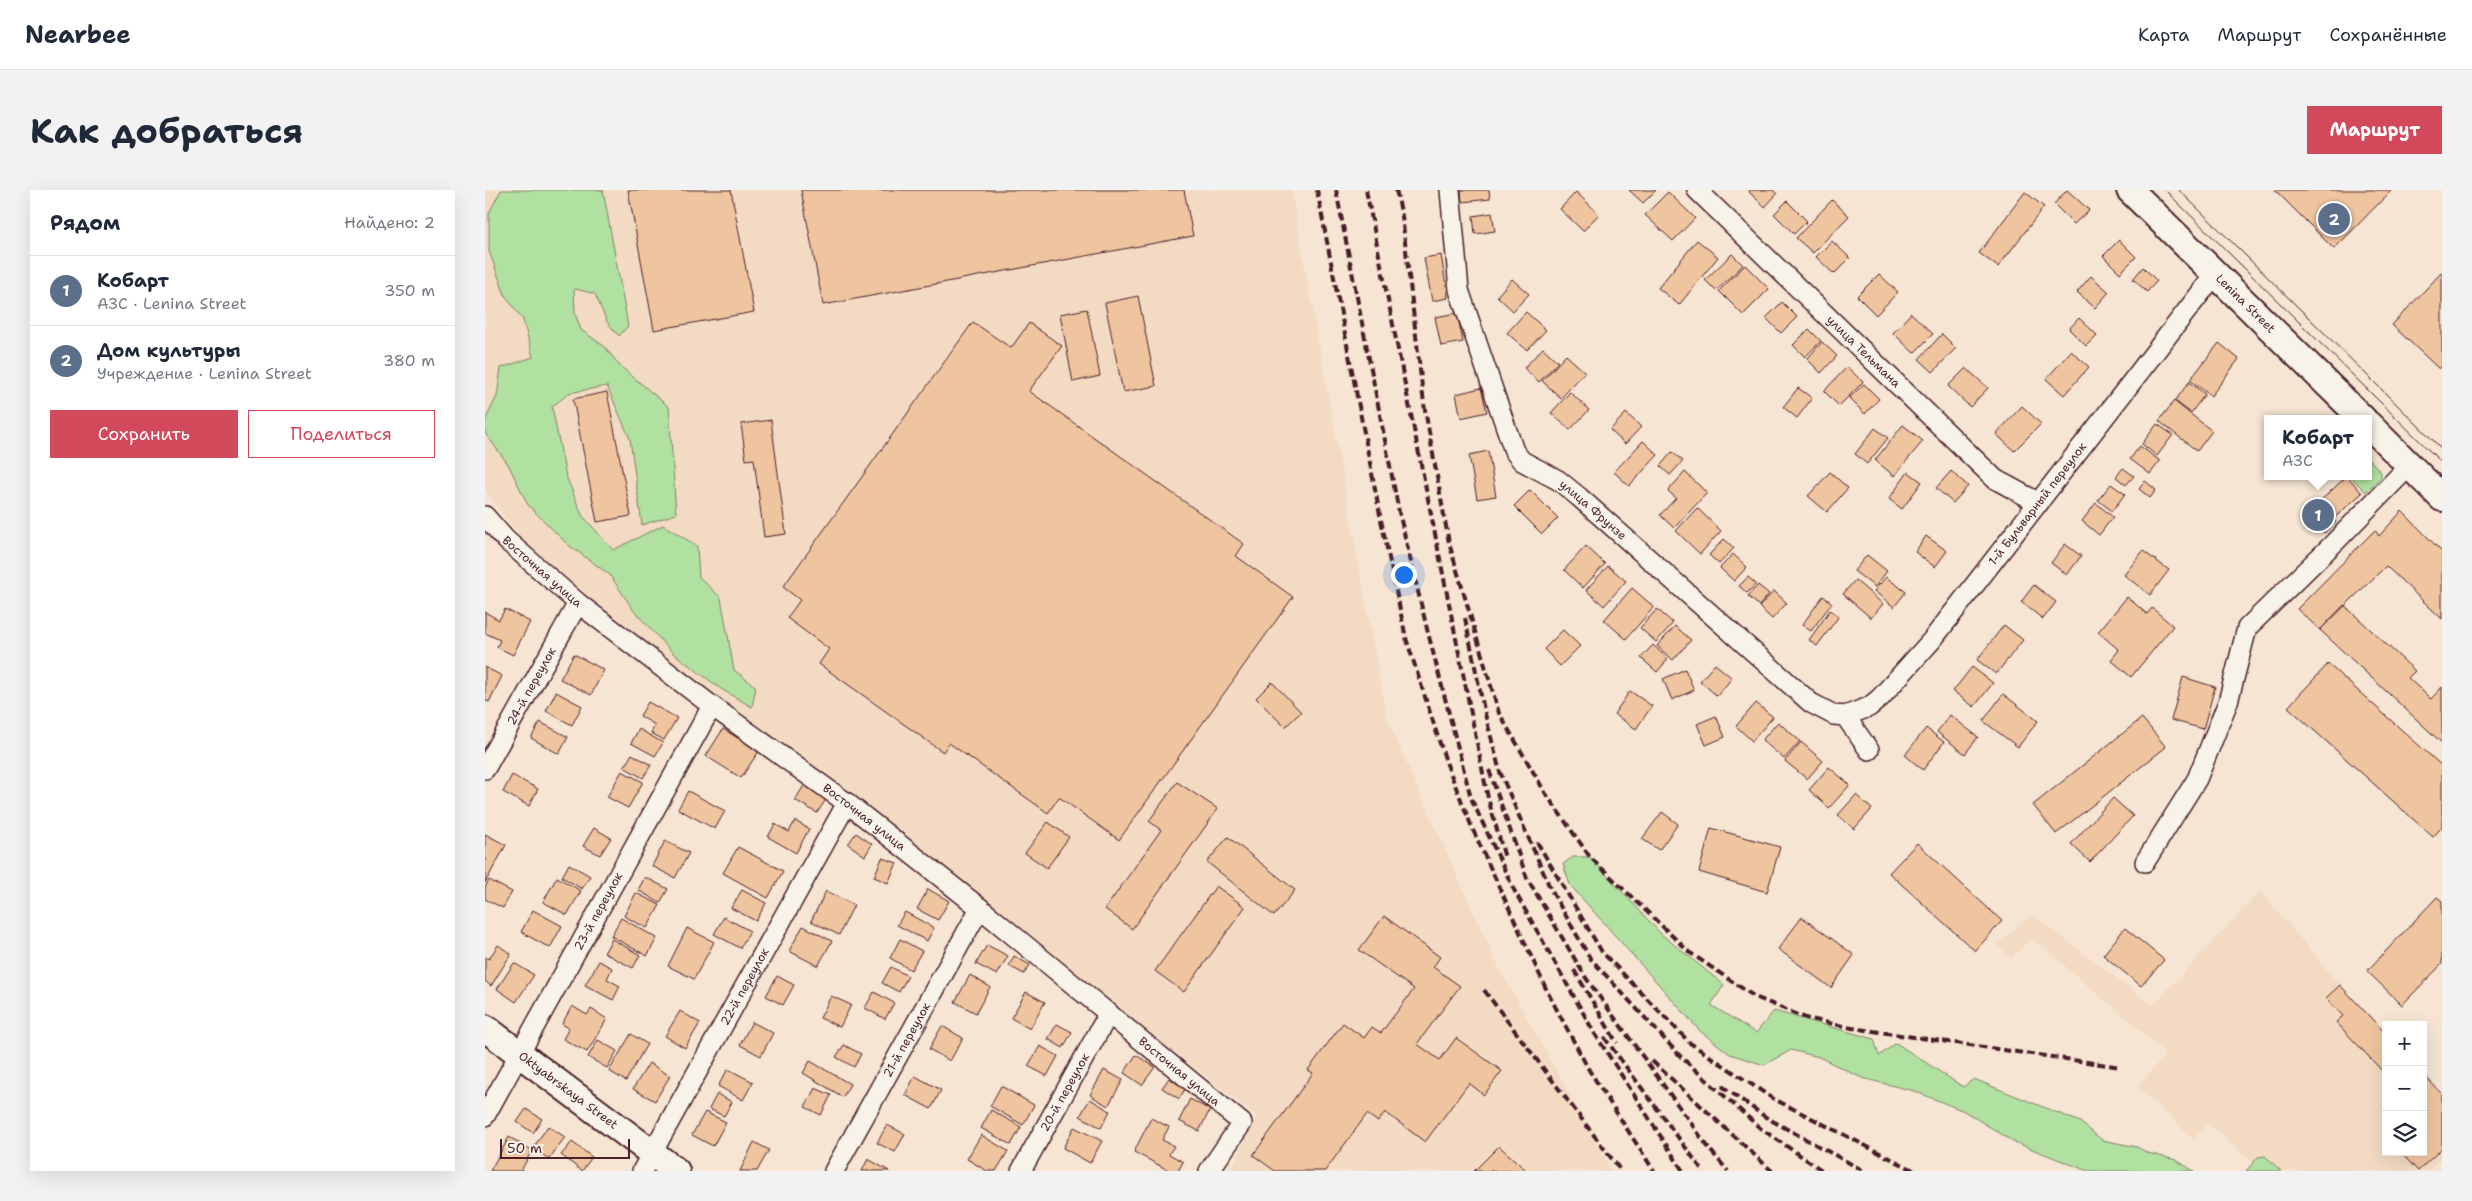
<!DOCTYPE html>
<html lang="ru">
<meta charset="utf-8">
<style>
:root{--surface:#fff;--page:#f2f2f3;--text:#1f2937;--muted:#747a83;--line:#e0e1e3;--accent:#d1495b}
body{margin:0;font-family:"Shantell Sans",sans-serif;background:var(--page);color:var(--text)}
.controls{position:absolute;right:15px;bottom:15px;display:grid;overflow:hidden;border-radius:0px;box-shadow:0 5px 20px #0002}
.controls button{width:45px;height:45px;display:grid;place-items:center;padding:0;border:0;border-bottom:1px solid var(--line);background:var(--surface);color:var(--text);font:25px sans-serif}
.scale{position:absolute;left:15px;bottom:12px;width:130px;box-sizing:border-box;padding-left:5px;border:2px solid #4a1f2b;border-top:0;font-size:14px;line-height:18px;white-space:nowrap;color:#4a1f2b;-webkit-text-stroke:4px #f7f3e8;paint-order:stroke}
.you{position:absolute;left:918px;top:384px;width:18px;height:18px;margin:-12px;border:4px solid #fff;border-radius:50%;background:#1a73e8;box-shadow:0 0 0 8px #1a73e833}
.badge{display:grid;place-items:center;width:32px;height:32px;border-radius:50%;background:var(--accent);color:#fff;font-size:16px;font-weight:700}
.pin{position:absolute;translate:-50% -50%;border:2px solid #fff;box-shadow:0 1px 5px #0006}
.popup{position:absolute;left:1779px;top:225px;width:108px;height:65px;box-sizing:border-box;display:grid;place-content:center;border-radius:0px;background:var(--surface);filter:drop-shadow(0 1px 4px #0005);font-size:16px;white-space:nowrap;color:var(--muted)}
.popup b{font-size:19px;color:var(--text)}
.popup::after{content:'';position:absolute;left:50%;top:100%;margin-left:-10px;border:10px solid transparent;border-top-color:var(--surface)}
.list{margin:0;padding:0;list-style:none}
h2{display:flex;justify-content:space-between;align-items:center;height:65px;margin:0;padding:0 20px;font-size:21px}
h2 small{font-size:16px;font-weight:400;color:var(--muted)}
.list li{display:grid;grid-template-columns:32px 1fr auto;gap:15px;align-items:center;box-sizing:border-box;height:70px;padding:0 20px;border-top:1px solid var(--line)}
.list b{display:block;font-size:19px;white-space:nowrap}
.list p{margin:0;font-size:16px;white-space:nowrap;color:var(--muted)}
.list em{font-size:16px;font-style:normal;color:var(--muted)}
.actions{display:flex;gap:10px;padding:15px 20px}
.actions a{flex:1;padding:11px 0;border:1px solid var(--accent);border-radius:0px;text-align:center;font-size:18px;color:var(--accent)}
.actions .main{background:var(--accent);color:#fff}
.icon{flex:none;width:28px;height:28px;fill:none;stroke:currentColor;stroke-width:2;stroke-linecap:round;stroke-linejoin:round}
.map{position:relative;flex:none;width:1957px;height:981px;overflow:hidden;border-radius:0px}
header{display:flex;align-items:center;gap:30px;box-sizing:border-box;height:70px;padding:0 25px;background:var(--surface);border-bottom:1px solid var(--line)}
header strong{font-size:24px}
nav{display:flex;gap:28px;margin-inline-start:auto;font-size:18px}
.intro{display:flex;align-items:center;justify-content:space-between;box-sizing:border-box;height:120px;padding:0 30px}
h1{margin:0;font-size:35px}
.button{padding:12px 22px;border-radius:0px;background:var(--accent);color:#fff;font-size:18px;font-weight:700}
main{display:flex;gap:30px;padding:0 30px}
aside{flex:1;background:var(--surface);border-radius:0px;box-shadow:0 5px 20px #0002}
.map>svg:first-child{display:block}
.built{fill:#f3dbc3}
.green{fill:#b1e1a1;stroke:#7e8066}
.building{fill:#efc59f;stroke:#4a1f2b}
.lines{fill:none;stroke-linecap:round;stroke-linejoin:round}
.street-casing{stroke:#4a1f2b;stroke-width:22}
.secondary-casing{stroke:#4a1f2b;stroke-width:30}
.street{stroke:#f7f3e8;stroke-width:19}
.secondary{stroke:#f7f3e8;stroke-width:26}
.tram{stroke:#4a1f2b;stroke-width:1}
.rail{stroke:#4a1f2b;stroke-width:4;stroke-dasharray:8 4;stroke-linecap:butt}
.labels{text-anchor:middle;stroke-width:4;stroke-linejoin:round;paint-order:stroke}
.street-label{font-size:12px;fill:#4a1f2b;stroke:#f7f3e8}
</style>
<header>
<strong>Nearbee</strong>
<nav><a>Карта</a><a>Маршрут</a><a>Сохранённые</a></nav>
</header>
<div class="intro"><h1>Как добраться</h1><a class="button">Маршрут</a></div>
<main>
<aside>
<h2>Рядом<small>Найдено: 2</small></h2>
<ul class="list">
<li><span class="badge" style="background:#5c6f8a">1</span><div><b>Кобарт</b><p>АЗС · Lenina Street</p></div><em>350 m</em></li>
<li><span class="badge" style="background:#5c6f8a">2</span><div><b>Дом культуры</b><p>Учреждение · Lenina Street</p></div><em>380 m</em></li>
</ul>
<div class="actions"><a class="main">Сохранить</a><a>Поделиться</a></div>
</aside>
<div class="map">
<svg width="1957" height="981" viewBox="0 0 1957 981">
<rect width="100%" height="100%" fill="#f5e5d2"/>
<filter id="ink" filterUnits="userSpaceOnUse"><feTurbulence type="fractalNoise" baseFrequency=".02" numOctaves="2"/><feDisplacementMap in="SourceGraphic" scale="10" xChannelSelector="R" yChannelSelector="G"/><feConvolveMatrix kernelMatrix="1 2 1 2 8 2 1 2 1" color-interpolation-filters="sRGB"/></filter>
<g filter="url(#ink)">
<path class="built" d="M0 0H806L902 530 1010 770 1127 981H745L772 926 50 366 0 302Z
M1775 701 1855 795 1901 844V962H1938V884L1957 904V967L1943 981H1777L1723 933 1708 949 1653 896 1682 863 1547 748 1526 769 1512 754 1547 724 1668 816Z"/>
<path class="green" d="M16 0H118L143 136 134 146 122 132 110 104 91 99 89 100 90 123 96 140 119 156 135 176 184 217 191 324 157 335 145 249 122 196 84 203 67 217 81 286 97 325 128 360 178 335 212 356 214 387 236 408 249 480 271 497 267 517 236 499 188 463 149 421 125 385 82 354 43 315 23 274 0 243V231L12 206 16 178 48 167 38 130 20 105 4 61V23Z
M1883 268 1896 282V287L1881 302 1865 286H1883Z
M1088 667H1105L1176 744 1239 795 1226 815 1271 843 1289 821 1389 849 1394 866 1411 853 1478 897 1489 889 1595 932 1617 950 1652 957 1663 963 1691 970 1709 981H1603L1529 952 1479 921 1429 901 1377 888 1334 867 1306 860 1279 875 1245 864 1215 841 1085 695 1078 674Z
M1780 966 1796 981H1761L1773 967Z"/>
<path class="building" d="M143 0H246L269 122 169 140Z
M316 0H699L708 46 338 115Z
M976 0H1004L1005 9 977 12Z
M1144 0H1171L1158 13Z
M1265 0H1288L1292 4 1280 17 1264 2Z
M1582 0 1604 20 1589 34 1569 14Z
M1790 0H1907L1849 59Z
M1091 2 1114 24 1098 41 1075 19Z
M1183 2 1210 28 1188 51 1160 25Z
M1540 2 1559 17 1513 77 1494 63Z
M1347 10 1364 26 1328 63 1311 48Z
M1302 11 1322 31 1309 44 1289 24Z
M1007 23 1010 41 990 44 988 26Z
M1212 50 1233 67 1194 115 1173 98Z
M1634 50 1651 67 1635 83 1618 66Z
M1347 51 1365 68 1349 84 1331 67Z
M1247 64 1258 75 1231 101 1220 90Z
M956 65 963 108 947 111 939 68Z
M1260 75 1284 99 1258 125 1234 101Z
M1658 77 1672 91 1662 102 1648 89Z
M1957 82V176L1954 179 1907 135Z
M1394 84 1413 102 1391 125 1372 106Z
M1606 86 1624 102 1610 118 1592 102Z
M1027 89 1044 104 1028 121 1012 106Z
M653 106 671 196 638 202 620 113Z
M1297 112 1312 127 1296 143 1281 128Z
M602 119 615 186 588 192 575 124Z
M1041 122 1061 140 1042 160 1022 143Z
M972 123 978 152 956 156 950 127Z
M1426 123 1448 144 1429 163 1408 143Z
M1594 128 1612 145 1601 156 1584 139Z
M488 132 526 158 544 133 577 156 544 201 759 354 751 366 808 407 634 650 574 607 563 623 464 553 458 562 334 474 344 459 302 428 315 410 298 397Z
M1324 139 1336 151 1320 167 1308 155Z
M1457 144 1471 158 1448 182 1434 169Z
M1337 152 1352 166 1336 183 1322 169Z
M1734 153 1754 169 1726 206 1705 190Z
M1058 158 1073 172 1054 192 1039 178Z
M1586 161 1604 177 1579 205 1561 189Z
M1081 165 1100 182 1076 208 1057 191Z
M1362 177 1378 192 1354 216 1339 201Z
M1481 178 1503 198 1485 217 1463 196Z
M1704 192 1720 204 1706 223 1690 211Z
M1379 194 1394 209 1380 224 1364 208Z
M996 198 1002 222 976 228 971 204Z
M1313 198 1327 208 1312 228 1298 217Z
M122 202 146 326 112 332 88 209Z
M1085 202 1104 220 1085 240 1066 223Z
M1689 211 1727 241 1712 261 1674 231Z
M1537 216 1556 234 1529 261 1511 244Z
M1141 223 1156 237 1140 254 1125 240Z
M286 230 301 344 279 347 269 269 261 270 256 234Z
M1672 234 1688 245 1672 266 1657 254Z
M1418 235 1438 251 1409 286 1390 270Z
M1390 238 1403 248 1382 274 1370 264Z
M1158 251 1173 265 1144 296 1129 282Z
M1655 256 1675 271 1665 284 1645 269Z
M1003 261 1011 306 992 309 984 265Z
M1187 262 1198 271 1185 285 1175 276Z
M1638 278 1649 286 1641 295 1631 287Z
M1466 281 1483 296 1468 313 1451 298Z
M1200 282 1222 303 1189 338 1175 325 1191 308 1183 301Z
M1345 282 1363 298 1342 322 1323 306Z
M1423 282 1437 292 1417 319 1404 309Z
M1862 286 1877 303 1848 329 1833 313Z
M1660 291 1671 300 1665 308 1654 299Z
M1626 294 1640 304 1627 321 1613 310Z
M1045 300 1073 328 1057 344 1029 316Z
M1830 310 1851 332 1839 343 1818 321Z
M1611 313 1628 327 1614 345 1597 331Z
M1212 318 1236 341 1215 364 1191 341Z
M1917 321 1957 362V429L1901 376 1835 440 1812 419 1890 340 1894 346Z
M1441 346 1462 361 1450 377 1430 362Z
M1239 349 1249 358 1234 374 1224 365Z
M1580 354 1596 366 1582 385 1566 373Z
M1101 356 1120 374 1098 398 1079 380Z
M1658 361 1684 380 1665 405 1639 385Z
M1248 364 1262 377 1249 391 1235 378Z
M1382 365 1402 381 1390 397 1369 381Z
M1123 376 1141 391 1119 416 1101 400Z
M1263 387 1271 394 1262 403 1254 396Z
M1401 387 1421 402 1409 417 1389 401Z
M1370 390 1398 414 1386 428 1358 404Z
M1273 395 1284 404 1274 416 1263 406Z
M1549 395 1571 412 1558 429 1536 412Z
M1147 398 1169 417 1141 449 1119 430Z
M1289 401 1302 413 1287 429 1274 417Z
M1338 406 1347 413 1326 441 1317 435Z
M1642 407 1662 424 1667 418 1688 436 1646 487 1626 470 1634 460 1613 442Z
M1859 415 1930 481 1923 488 1946 509 1957 497V553L1835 440Z
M20 419 45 432 28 465 12 457 15 450 0 443V422L14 430Z
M1172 419 1188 433 1171 452 1155 438Z
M1345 420 1354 426 1332 456 1324 450Z
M1519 435 1538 450 1511 484 1492 470Z
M1190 436 1206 450 1188 470 1172 456Z
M1078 440 1095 456 1075 476 1059 459Z
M1168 455 1183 469 1172 482 1156 468Z
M89 464 119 480 106 505 75 489Z
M1230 474 1247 488 1232 506 1215 491Z
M1843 474 1957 576V637L1948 647 1803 517Z
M0 477 17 486 4 512 0 510Z
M1487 477 1508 493 1489 517 1468 501Z
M1200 479 1209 500 1187 510 1178 489Z
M1698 487 1730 497 1718 539 1686 530Z
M787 492 816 522 800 537 771 508Z
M1145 501 1167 516 1151 539 1129 524Z
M71 502 97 516 87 535 61 521Z
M1518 504 1553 531 1533 557 1498 531Z
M163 512 192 528 179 550 166 543 170 535 155 526Z
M1271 513 1288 527 1267 551 1251 536Z
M1465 525 1493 547 1480 564 1452 542Z
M1231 526 1240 547 1221 555 1212 534Z
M1657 528 1681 557 1571 644 1548 615Z
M55 532 83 547 74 564 46 548Z
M1293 532 1315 551 1299 569 1277 550Z
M1441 538 1459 552 1438 580 1420 565Z
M154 539 178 553 170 566 146 553Z
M238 539 274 561 256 588 221 566Z
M1316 552 1338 571 1322 589 1300 571Z
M147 564 166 575 158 588 139 577Z
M1344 577 1365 595 1344 618 1324 600Z
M137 581 158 592 143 618 122 607Z
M27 585 53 599 44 616 18 602Z
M692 592 733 619 647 739 620 719 676 640 664 631Z
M320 594 342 608 332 623 310 610Z
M203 601 240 621 230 639 193 619Z
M1371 605 1387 619 1369 639 1353 625Z
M1628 608 1648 626 1605 672 1586 654Z
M1177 622 1193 634 1174 660 1157 649Z
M310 631 324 639 311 663 283 647 290 634 304 642Z
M563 632 584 647 562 678 540 663Z
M109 638 126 648 115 665 98 656Z
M1226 638 1295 657 1282 702 1214 682Z
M371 643 387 654 380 666 363 654Z
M0 644 21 655 0 693Z
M743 647 810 700 789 726 722 672Z
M180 651 204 663 190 688 167 676Z
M1432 653 1517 731 1490 761 1404 683Z
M253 657 298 681 283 708 238 683Z
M397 668 412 673 403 693 389 687Z
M84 674 105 686 97 699 77 687Z
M72 687 96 701 82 725 58 712Z
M160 687 183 699 175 713 153 700Z
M4 690 27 702 18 718 0 709V698Z
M731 696 760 717 699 802 670 781Z
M443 699 464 711 453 730 432 719Z
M257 700 281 713 271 731 246 718Z
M341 701 369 715 354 745 326 731Z
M151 703 175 715 162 738 139 726Z
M1952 707 1957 711V774L1917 815 1882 781Z
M48 720 77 736 65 758 36 742Z
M420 722 449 738 442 751 412 735Z
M899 726 955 767 948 777 975 796 932 854 955 870 971 848 1017 881 999 905 984 893 940 952 900 922 893 932 882 924 840 981H790L768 965 828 883 823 880 858 833 879 848 887 837 896 843 929 799 874 760Z
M239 727 265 741 255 758 229 744Z
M1317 727 1369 765 1346 798 1293 759Z
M136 728 172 748 162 766 126 746Z
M318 736 347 751 333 776 304 761Z
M202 738 229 752 209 789 183 776Z
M1640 738 1679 770 1656 796 1618 765Z
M127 749 155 765 148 778 119 763Z
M415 749 437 761 426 780 405 768Z
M13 755 26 764 6 796 0 791V767L4 769Z
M502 755 523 766 512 785 491 774Z
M529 766 545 775 539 784 524 776Z
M114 771 127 778 122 789 135 796 128 810 100 795Z
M29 773 49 785 31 812 12 799Z
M406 777 423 786 414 802 397 793Z
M485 785 505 797 491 823 470 812Z
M292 786 309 795 298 815 281 806Z
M1855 795 1901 844V885L1851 832 1858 826 1841 808Z
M389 802 409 813 400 829 380 818Z
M541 802 560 812 545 839 526 828Z
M346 806 366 815 355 837 335 828Z
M87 816 102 825 106 819 122 829 102 862 78 849 84 838 77 834Z
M195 821 215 833 200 858 180 846Z
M267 832 288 843 276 866 255 855Z
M572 834 587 842 578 858 563 849Z
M457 836 478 848 465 871 444 859Z
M146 844 162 854 141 891 124 881Z
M113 850 132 861 122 878 103 867Z
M359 855 376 864 369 877 351 867Z
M555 856 573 866 562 886 543 876Z
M651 865 670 877 657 895 639 883Z
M325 871 365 894 358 907 318 883Z
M164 873 185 886 170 911 148 899Z
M243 879 268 892 258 910 233 896Z
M619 880 638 890 623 916 605 905Z
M1938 884 1957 904V958L1933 981 1915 962H1938V932L1942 929 1938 925Z
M430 886 456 900 446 919 420 905Z
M684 888 700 899 694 909 677 898Z
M516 896 549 915 538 935 505 916Z
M330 898 346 905 336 925 320 917Z
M232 904 247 912 239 926 224 919Z
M605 909 625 921 616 938 595 926Z
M705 909 725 920 714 941 694 931Z
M41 919 57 929 48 943 32 932Z
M506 920 536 937 526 955 496 938Z
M220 922 241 932 228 956 207 945Z
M666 928 684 937 677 950 689 956 684 964 698 972 693 981H685L649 962Z
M402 935 420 944 410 962 392 953Z
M63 936 80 947 64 969 48 958Z
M589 937 617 951 605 973 578 958Z
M496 945 523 961 511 981H502L482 969Z
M24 947 47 960 36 981H5Z
M87 952 107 967 97 981 76 965Z
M269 952 284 960 272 981H255Z
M1014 956 1042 981H989Z
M383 969 404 981H377Z"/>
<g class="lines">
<defs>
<g id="street">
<path id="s1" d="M965 0 974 100 1029 261 1037 271 1073 290 1094 307 1326 513 1349 525 1360 526 1384 560"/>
<path id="s2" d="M1212 0 1510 289 1554 313"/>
<path id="s3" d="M0 326 21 350 93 413 227 516 362 613 495 718 757 933 724 981"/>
<path id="s4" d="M1360 526 1384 517 1395 508 1447 450 1731 83"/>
<path id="s5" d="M0 579 93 413"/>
<path d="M1660 672 1712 589 1743 512 1762 438 1849 353 1925 275"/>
<path id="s6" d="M0 926 227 516"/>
<path id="s7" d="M157 981 362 613"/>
<path id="s8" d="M349 981 495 718"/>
<path id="s9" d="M536 981 624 823"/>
</g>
<g id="secondary">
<path id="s10" d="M1645 0 1878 229"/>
<path d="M1883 234 1957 308"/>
<path id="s11" d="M0 838 191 981"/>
</g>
</defs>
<use href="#street" class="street-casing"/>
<use href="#secondary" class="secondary-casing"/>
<use href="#street" class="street"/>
<use href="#secondary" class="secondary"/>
<path class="tram" d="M1680 0 1957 273
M1694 0 1957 259"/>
<path class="rail" d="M832 0 896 330 921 448 961 572 988 640 1063 803 1104 880 1169 981
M851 0 914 322 942 439 986 608 1029 700 1110 844 1198 981
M881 0 1003 608 1020 668
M911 0 917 26 939 214 964 353 1014 523 1061 604 1105 667 1204 762 1270 807 1321 828 1367 838 1636 877
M980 428 999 520 1015 582 1066 700 1105 768 1196 867 1275 938 1338 981
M1004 580 1042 688 1101 788 1226 961 1243 981
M1052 652 1117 762 1205 853 1287 908 1430 981
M1089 780 1132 853
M999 800 1136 981
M1119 847 1218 981
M1167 871 1287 981
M1237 896 1282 928 1379 981"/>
</g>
</g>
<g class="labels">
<g class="street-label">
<text dy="4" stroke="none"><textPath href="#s10" startOffset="162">Lenina Street</textPath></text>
<text dy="4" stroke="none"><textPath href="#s2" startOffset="232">улица Тельмана</textPath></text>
<text dy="4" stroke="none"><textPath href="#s4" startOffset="290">1-й Бульварный переулок</textPath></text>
<text dy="4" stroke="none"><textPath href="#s1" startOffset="370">улица Фрунзе</textPath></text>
<text dy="4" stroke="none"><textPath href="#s3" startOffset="80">Восточная улица</textPath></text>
<text dy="4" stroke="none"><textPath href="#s5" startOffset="95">24-й переулок</textPath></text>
<text dy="4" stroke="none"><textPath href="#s3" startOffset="485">Восточная улица</textPath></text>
<text dy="4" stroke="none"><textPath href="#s6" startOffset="234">23-й переулок</textPath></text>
<text dy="4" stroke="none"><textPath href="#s7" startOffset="211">22-й переулок</textPath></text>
<text dy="4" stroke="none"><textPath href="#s8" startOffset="150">21-й переулок</textPath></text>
<text dy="4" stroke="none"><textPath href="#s3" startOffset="890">Восточная улица</textPath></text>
<text dy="4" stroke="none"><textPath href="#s11" startOffset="104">Oktyabrskaya Street</textPath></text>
<text dy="4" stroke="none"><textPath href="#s9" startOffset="90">20-й переулок</textPath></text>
</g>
</g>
</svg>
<div class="controls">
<button>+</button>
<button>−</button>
<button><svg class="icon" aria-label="layers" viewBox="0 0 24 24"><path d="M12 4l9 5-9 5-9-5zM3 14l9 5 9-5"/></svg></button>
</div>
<div class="scale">50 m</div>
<div class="you"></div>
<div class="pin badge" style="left:1833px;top:325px;background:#5c6f8a">1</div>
<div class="popup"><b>Кобарт</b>АЗС</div>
<div class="pin badge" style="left:1849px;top:29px;background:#5c6f8a">2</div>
</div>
</main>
